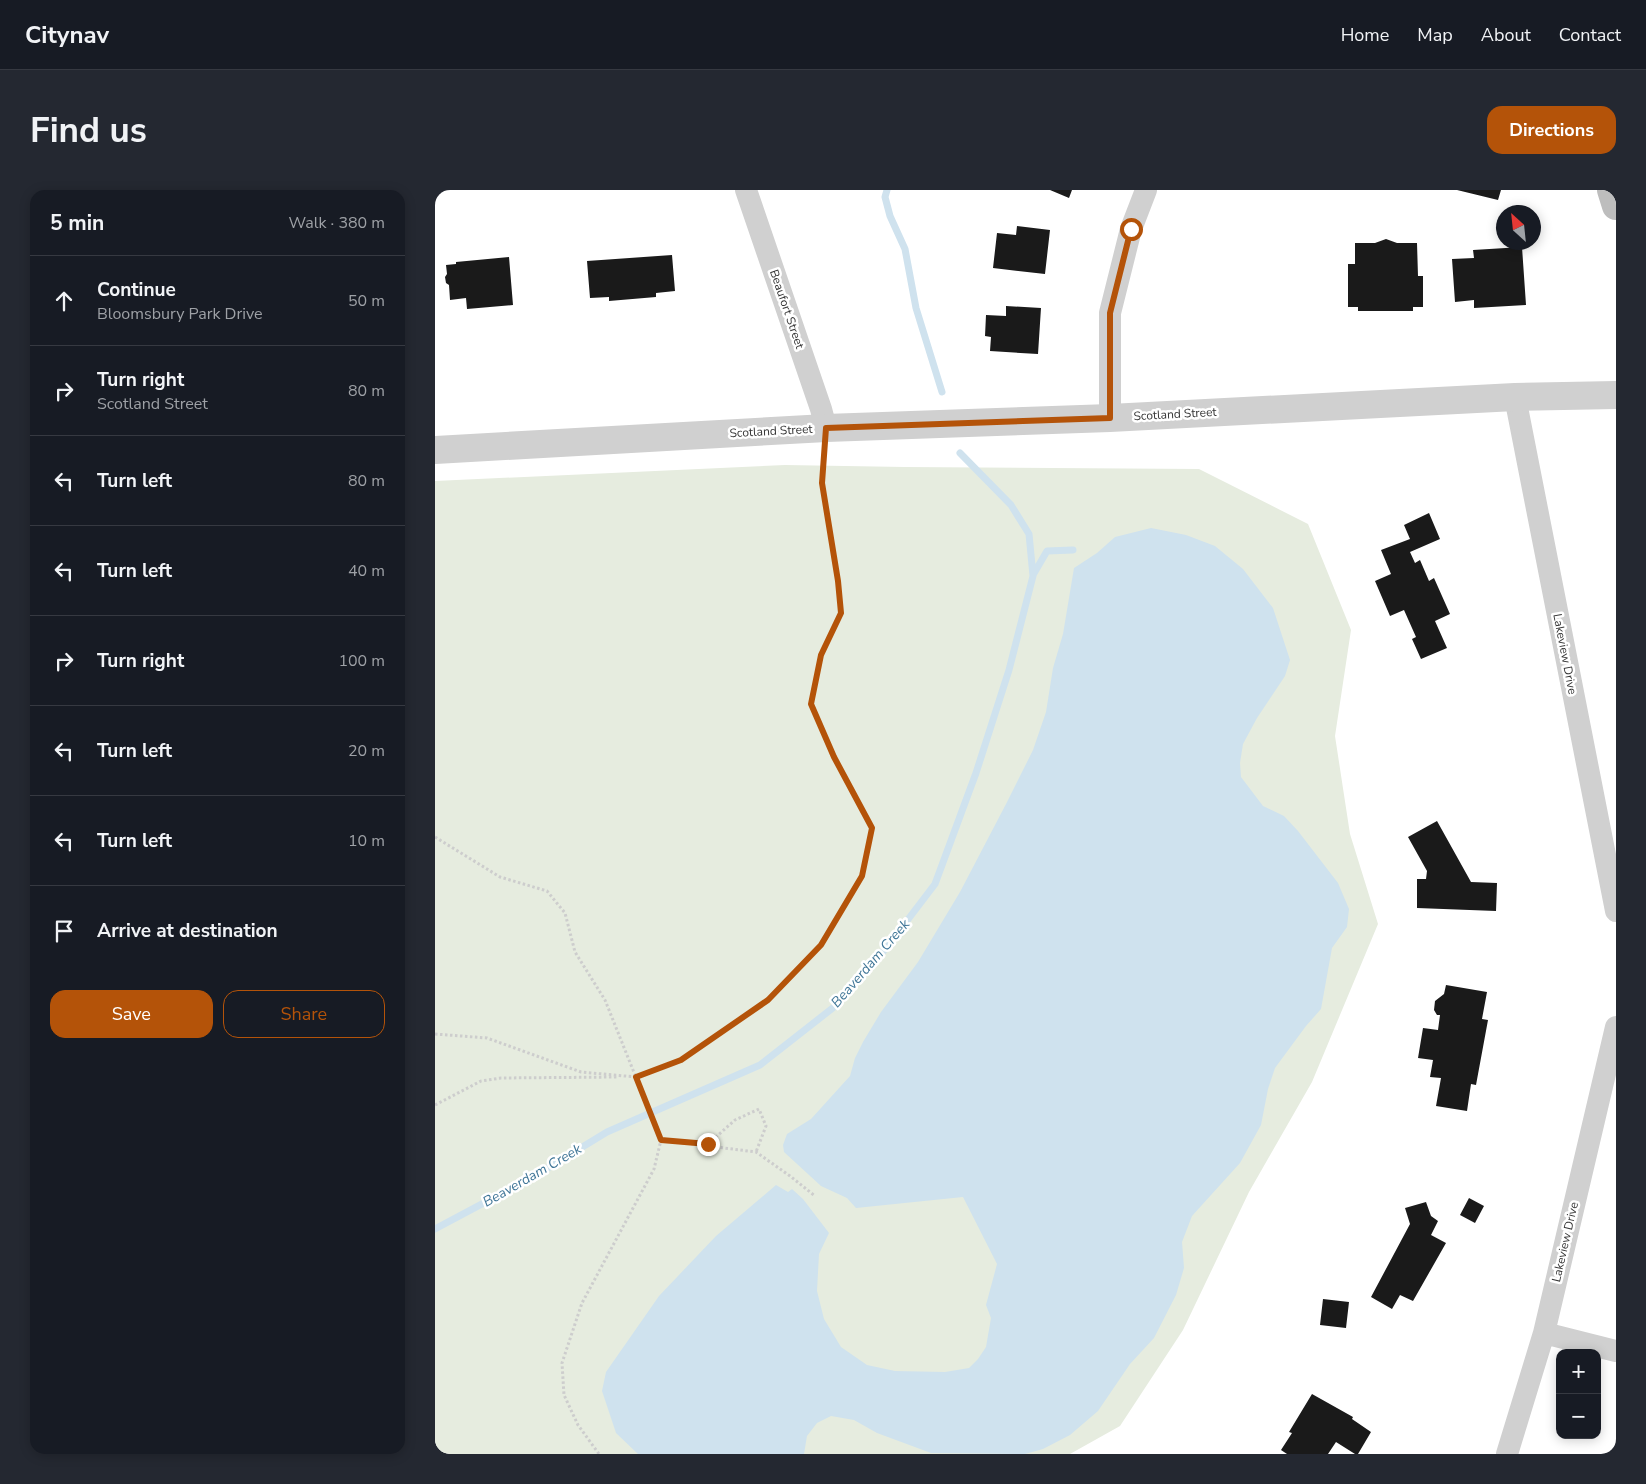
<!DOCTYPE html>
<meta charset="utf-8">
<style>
:root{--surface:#171b24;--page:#242831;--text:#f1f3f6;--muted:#9ea1a6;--line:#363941;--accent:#b45309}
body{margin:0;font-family:"Nunito Sans",sans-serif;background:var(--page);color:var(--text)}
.controls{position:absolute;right:15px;bottom:15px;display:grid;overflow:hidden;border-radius:10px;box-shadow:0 2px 12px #0003}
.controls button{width:45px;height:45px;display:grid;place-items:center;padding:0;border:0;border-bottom:1px solid var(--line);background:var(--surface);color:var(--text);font:25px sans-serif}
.compass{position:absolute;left:1061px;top:15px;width:45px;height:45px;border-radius:50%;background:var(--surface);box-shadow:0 2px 12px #0003;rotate:333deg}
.stop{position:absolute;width:15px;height:15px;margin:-11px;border:4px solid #b45309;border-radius:50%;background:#fff}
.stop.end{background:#b45309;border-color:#fff;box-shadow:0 1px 5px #0008}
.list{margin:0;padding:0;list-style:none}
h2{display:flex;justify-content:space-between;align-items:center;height:65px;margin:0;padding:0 20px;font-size:21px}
h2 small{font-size:16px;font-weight:400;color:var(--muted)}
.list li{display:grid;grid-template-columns:32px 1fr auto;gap:15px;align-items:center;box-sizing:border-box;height:90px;padding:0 20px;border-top:1px solid var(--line)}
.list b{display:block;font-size:19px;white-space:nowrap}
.list p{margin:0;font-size:16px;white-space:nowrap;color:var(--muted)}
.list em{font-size:16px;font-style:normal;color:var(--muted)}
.actions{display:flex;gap:10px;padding:15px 20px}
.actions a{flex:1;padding:11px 0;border:1px solid var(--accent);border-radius:15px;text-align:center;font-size:18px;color:var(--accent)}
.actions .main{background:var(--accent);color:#fff}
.icon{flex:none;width:28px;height:28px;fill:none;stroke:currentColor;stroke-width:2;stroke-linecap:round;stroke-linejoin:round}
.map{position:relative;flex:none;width:1181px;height:1264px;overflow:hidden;border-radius:15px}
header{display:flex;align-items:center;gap:30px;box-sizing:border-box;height:70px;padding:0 25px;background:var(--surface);border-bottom:1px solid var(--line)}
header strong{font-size:24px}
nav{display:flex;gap:28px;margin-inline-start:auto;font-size:18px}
.intro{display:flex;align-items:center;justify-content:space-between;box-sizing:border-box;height:120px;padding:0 30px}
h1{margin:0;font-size:35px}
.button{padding:12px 22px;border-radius:15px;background:var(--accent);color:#fff;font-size:18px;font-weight:700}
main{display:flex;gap:30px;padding:0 30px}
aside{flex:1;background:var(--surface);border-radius:15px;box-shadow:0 2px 12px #0003}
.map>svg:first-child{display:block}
.green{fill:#e6ecdf}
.water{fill:#cfe2ee}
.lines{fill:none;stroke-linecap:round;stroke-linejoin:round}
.stream{stroke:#cfe2ee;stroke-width:7}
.building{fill:#1a1a1a}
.path{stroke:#cdcdcd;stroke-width:3;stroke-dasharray:2.5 2.5;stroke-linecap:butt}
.minor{stroke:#d0d0d0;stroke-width:22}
.tertiary{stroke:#d0d0d0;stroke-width:28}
.secondary{stroke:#bdbdbd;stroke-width:28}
.route{stroke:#b45309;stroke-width:6}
.labels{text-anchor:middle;stroke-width:5;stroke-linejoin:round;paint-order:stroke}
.street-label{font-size:12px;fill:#333;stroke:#fff}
.water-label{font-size:14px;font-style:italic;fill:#3f7597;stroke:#fff}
</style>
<header>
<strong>Citynav</strong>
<nav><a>Home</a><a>Map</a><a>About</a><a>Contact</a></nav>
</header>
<div class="intro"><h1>Find us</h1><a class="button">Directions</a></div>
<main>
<aside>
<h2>5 min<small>Walk · 380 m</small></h2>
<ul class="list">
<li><svg class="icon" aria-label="ahead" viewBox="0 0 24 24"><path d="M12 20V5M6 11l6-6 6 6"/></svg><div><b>Continue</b><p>Bloomsbury Park Drive</p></div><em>50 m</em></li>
<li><svg class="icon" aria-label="right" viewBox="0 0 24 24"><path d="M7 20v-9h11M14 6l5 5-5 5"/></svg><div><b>Turn right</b><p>Scotland Street</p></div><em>80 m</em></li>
<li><svg class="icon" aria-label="left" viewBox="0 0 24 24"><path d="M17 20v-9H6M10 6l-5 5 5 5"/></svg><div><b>Turn left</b></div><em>80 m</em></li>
<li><svg class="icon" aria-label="left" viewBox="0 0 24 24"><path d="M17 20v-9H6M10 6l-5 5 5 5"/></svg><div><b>Turn left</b></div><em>40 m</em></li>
<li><svg class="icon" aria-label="right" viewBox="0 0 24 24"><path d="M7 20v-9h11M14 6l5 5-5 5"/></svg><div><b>Turn right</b></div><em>100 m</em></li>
<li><svg class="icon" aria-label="left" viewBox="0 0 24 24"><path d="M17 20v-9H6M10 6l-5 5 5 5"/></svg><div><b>Turn left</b></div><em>20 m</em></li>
<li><svg class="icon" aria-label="left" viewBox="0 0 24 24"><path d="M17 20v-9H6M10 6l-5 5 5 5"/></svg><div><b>Turn left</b></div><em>10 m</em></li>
<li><svg class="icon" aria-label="arrive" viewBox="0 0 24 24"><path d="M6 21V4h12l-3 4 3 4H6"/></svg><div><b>Arrive at destination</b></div></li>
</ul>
<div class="actions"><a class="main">Save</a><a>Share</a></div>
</aside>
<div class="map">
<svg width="1181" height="1264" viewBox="0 0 1181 1264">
<rect width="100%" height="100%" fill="#fff"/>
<path class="green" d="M350 275 470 277 764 279 873 334 916 440 900 546 915 644 943 734 877 892 814 1002 748 1140 685 1236 635 1264H0V291Z"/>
<path class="water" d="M716 338 751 345 780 356 808 379 838 418 855 470 850 486 822 528 808 554 805 573 806 587 828 616 849 626 863 641 903 693 914 719 912 737 897 758 886 819 871 836 840 878 833 899 826 935 805 973 757 1026 747 1052 749 1078 741 1105 719 1148 695 1174 663 1221 635 1245 608 1259 590 1264 496 1263 442 1243 419 1230 396 1226 382 1233 372 1246 369 1264H203L181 1243 167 1201 171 1182 224 1106 281 1046 341 995 353 1002 357 999 368 1009 394 1043 384 1064 382 1101 389 1129 406 1157 432 1175 460 1181 510 1182 534 1178 543 1169 551 1157 556 1128 551 1115 562 1074 528 1007 421 1018 412 1008 386 996 349 962 348 955 352 944 376 929 415 886 420 868 428 852 446 822 483 772 525 702 571 614 598 560 611 522 618 478 628 444 639 378 662 363 680 347Z"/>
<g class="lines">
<path class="stream" d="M452 0 450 7 455 26 470 59 481 118 507 202
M598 385 612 361 638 360
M0 1039 103 984 172 942 325 875 399 817 452 757 500 694 541 583 574 480 598 386 594 344 576 315 525 263"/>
</g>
<path class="building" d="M615 0H637L634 8Z
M1022 0H1066L1063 10Z
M582 36 615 40 610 84 558 78 562 43 581 45Z
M951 49 962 53H982L983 86H988V117H978V121H923V117H913V74H920V53H940Z
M1087 57 1091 115 1039 118V110L1020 112 1017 69 1039 68 1038 60Z
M237 65 240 101 221 103V107L174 111V107L155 108 152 71Z
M74 67 78 115 32 119 31 108 15 110 14 95 11 93 10 87 12 84 11 75 21 74V72Z
M571 116 606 118 603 164 555 161 556 147 550 146 551 125 571 126Z
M994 323 1005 349 975 362 980 373 985 370 994 391 999 388 1015 424 1000 431 1012 458 986 469 977 449 981 447 969 420 955 426 940 391 956 384 946 360 975 349 969 335Z
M1002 631 1036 692 1062 693 1061 721 982 718V689H991L992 681 973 647Z
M1011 795 1052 802 1047 829 1053 830 1041 895 1036 894 1032 921 1001 916 1006 888 995 887 998 870 983 868 988 838 1003 840 1005 825H1002L999 820 1000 811 1009 804Z
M1034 1008 1049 1016 1040 1033 1025 1025Z
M991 1012 996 1026 1003 1031 996 1045 1011 1053 978 1111 965 1105 957 1119 936 1107 975 1034 970 1018Z
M888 1109 914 1112 911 1138 885 1135Z
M877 1204 918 1227 917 1229 936 1242 923 1264H920L901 1252 893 1264H852L846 1260 857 1243 854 1242Z"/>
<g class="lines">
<path class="path" d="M0 647 65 687 112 701 130 723 140 762 170 810 226 950 219 979 147 1113 127 1173 129 1205 143 1235 164 1264
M0 844 52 848 146 882 201 887 246 870 333 810 386 755 427 686 437 638 399 567 376 514 386 465 407 423 403 391 387 293 389 264
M0 915 46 891 66 888 183 887
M226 950 321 962 355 986 380 1006
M273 954 300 930 324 919 331 936 321 962"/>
<path class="minor" d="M311 0 386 219 391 238
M1080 207 1181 721
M675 228V123L696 39 711 0
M1109 1143 1181 1161
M1072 1264 1109 1143 1181 837"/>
<path class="tertiary" d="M0 260 391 238 675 228 1080 207 1181 205"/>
<path class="secondary" d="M1176 0 1181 16"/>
</g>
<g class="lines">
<path class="route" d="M273 954 226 950 201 887 246 870 333 810 386 755 427 686 437 638 399 567 376 514 386 465 406 423 403 391 387 293 391 238 675 228V123L696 39"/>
</g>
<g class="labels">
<g class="street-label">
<text transform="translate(352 119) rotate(71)" y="4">Beaufort Street</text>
<text transform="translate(740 224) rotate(-3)" y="4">Scotland Street</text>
<text transform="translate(336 241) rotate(-3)" y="4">Scotland Street</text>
<text transform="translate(1130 464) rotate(79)" y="4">Lakeview Drive</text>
<text transform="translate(1130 1052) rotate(-77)" y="4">Lakeview Drive</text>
</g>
<g class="water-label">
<text transform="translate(435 773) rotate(-49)" y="5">Beaverdam Creek</text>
<text transform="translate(97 985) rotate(-30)" y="5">Beaverdam Creek</text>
</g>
</g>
</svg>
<div class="controls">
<button>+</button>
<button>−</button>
</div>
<svg class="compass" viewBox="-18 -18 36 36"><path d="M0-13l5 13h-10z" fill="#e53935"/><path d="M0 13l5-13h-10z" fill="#9ea1a6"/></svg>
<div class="stop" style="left:696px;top:39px"></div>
<div class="stop end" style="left:273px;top:954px"></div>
</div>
</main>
